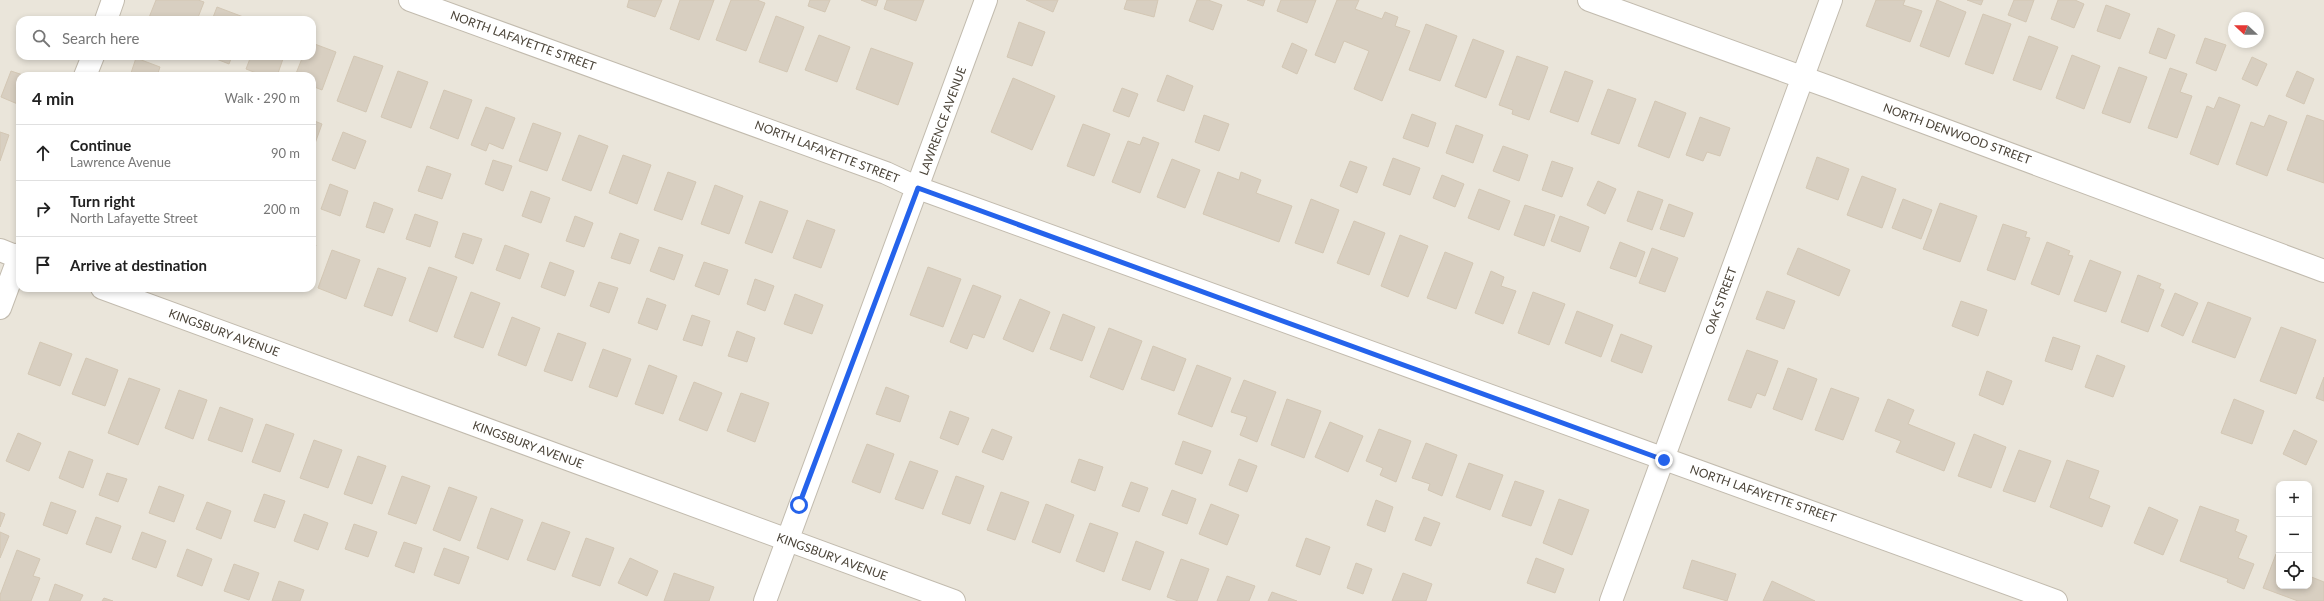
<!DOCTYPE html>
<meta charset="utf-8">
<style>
:root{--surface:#fff;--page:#f2f2f2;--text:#222;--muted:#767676;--line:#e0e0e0}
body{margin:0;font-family:Lato,sans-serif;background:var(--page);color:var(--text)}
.controls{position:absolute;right:12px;bottom:12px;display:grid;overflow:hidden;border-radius:8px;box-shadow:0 2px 6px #0003}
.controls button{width:36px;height:36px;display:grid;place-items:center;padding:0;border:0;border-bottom:1px solid var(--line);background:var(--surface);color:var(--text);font:20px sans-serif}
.compass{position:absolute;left:2228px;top:12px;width:36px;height:36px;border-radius:50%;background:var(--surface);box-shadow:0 2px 6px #0003;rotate:292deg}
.stop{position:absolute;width:12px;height:12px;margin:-9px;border:3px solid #2563eb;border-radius:50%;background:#fff}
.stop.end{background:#2563eb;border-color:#fff;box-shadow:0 1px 4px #0008}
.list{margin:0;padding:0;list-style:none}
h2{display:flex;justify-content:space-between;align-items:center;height:52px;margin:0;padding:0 16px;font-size:17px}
h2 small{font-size:13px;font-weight:400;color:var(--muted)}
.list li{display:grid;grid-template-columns:26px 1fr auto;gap:12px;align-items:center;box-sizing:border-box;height:56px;padding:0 16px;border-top:1px solid var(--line)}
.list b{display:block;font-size:15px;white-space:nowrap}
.list p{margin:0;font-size:13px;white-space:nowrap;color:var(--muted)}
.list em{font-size:13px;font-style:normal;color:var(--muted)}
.icon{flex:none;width:22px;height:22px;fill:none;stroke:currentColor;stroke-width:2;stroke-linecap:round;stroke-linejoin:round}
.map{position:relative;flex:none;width:2324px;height:601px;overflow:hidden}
.search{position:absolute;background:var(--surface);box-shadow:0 2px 6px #0003;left:16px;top:16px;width:300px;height:44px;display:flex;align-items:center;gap:10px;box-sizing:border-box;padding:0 14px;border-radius:12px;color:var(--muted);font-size:15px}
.panel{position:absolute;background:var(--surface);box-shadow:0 2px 6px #0003;left:16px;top:72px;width:300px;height:220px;border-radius:12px}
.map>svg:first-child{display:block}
.residential{fill:#eae5da;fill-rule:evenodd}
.building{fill:#d8cfc1;stroke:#d3c7b4}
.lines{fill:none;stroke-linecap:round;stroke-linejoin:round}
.street-casing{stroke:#c2bbae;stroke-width:24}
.street{stroke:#fff;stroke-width:22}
.route{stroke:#2563eb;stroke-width:5}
.labels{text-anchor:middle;stroke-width:3;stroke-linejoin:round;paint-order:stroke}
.street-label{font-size:12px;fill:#4b4439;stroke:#fff}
</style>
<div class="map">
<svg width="2324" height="601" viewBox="0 0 2324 601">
<rect width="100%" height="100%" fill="#f6f3ec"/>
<path class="residential" d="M0 0H2324V601H0ZM2234 18H2258V42H2234ZM20 20H312V56H20ZM20 76H312V288H20ZM2279 484H2309V586H2279Z"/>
<path class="building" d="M156 0H198L204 2 197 20H148Z
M629 0H662L655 17 627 7Z
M680 0H714L699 40 670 29Z
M731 0H757L765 3 746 51 716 40Z
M810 0H830L825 12 808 6Z
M861 0H878L876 6Z
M887 0H924L916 21 884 9Z
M1026 0H1058L1053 12Z
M1127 0H1158L1154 17 1124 9Z
M1197 0H1208L1222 5 1213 30 1189 21Z
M1247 0H1265L1263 6Z
M1281 0H1316L1307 23 1277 11Z
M1337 0H1359L1355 9 1382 19 1385 12 1398 17 1395 26 1410 31 1382 101 1354 89 1369 51 1344 41 1335 63 1315 55Z
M1876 0H1905L1903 5 1922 11 1910 42 1866 26Z
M1937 0 1966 12 1949 57 1920 46Z
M1967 0H1983L1981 5Z
M2014 0H2034L2026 22 2008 15Z
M2058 0H2075L2084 4 2074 28 2051 19Z
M2106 5 2130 14 2120 39 2097 31Z
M217 7 246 18 245 20H212Z
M1983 14 2011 24 1993 74 1965 64Z
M776 16 804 27 787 72 759 62Z
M1019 22 1045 32 1032 66 1007 57Z
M1426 24 1457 36 1440 81 1409 70Z
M2158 28 2175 35 2166 59 2149 53Z
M819 35 850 47 837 82 805 70Z
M2029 36 2058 47 2041 90 2013 80Z
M2205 38 2226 45 2216 71 2196 63Z
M1473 39 1504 51 1486 98 1455 86Z
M312 43 336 52 322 90 312 86V76H295L303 56H312Z
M1292 43 1307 50 1297 74 1282 67Z
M871 48 913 63 898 105 856 89Z
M2072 55 2100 66 2084 109 2056 98Z
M209 56H232L229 64Z
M251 56H284L277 76H264L246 69Z
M354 56 383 66 366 112 337 101Z
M1517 56 1548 67 1529 120 1512 114 1513 110 1499 105Z
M2252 57 2267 64 2257 86 2242 79Z
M136 58 160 67 157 76H130Z
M2119 67 2147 77 2130 123 2102 113Z
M2170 68 2187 74 2180 92 2192 96 2177 138 2148 128Z
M11 71 26 76H20V105L1 97Z
M398 71 428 82 411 128 381 117Z
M1565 71 1593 81 1578 122 1550 112Z
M2297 71 2314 79 2304 104 2286 96Z
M1167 75 1193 86 1184 111 1157 101Z
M1013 78 1055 96 1032 150 991 132Z
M1122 88 1138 94 1129 117 1113 111Z
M1608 89 1636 99 1619 144 1591 134Z
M444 90 472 100 458 139 430 128Z
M2219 97 2240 105 2218 165 2190 154 2207 106 2214 109Z
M1655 101 1686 113 1669 158 1638 146Z
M486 107 515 118 503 149 489 143 486 151 471 145Z
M1412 114 1436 123 1428 147 1403 138Z
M1204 115 1229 124 1219 151 1195 142Z
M2269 115 2287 122 2267 176 2236 164 2251 122 2264 127Z
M2307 115 2324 121V183L2287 170Z
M1700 117 1730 128 1720 156 1707 152 1703 161 1686 155Z
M312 120 322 124 313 149H312Z
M533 123 561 133 547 171 519 161Z
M1083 124 1110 134 1094 176 1067 166Z
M1456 125 1483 135 1473 163 1446 153Z
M0 132 9 135 0 161Z
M343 132 366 141 355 169 332 160Z
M579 135 608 146 591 191 562 180Z
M1143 137 1159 143 1140 193 1112 182 1128 141 1140 145Z
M1503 146 1528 155 1519 181 1493 171Z
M623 155 651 165 637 204 609 193Z
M1817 157 1849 169 1838 200 1806 188Z
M1393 158 1420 168 1410 195 1383 185Z
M1172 159 1200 170 1185 208 1157 197Z
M493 160 512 166 503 191 485 184Z
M1350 161 1367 167 1357 193 1340 186Z
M1552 161 1573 168 1562 197 1542 190Z
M427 166 451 174 442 199 418 191Z
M668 172 696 182 682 220 654 210Z
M1218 172 1239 180 1241 172 1261 180 1256 193 1292 206 1279 242 1203 214Z
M1442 175 1464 184 1455 207 1433 198Z
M1862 176 1896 189 1882 228 1847 215Z
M1598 181 1616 189 1605 214 1587 205Z
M330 184 348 191 340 216 321 209Z
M715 185 743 196 729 234 701 224Z
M1479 189 1510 201 1499 230 1468 218Z
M531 191 550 198 541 223 522 216Z
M1638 191 1663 200 1652 230 1627 221Z
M1311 199 1339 210 1323 253 1295 243Z
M1903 199 1932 210 1921 239 1892 228Z
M760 201 788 211 772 253 745 243Z
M374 202 393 209 384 233 366 227Z
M1940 203 1977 216 1960 262 1923 249Z
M1669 204 1693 213 1684 237 1660 229Z
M1525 205 1555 215 1544 246 1514 235Z
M415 214 438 222 430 247 406 239Z
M575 216 593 223 584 247 566 241Z
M1560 216 1589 227 1580 252 1551 241Z
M807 220 835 230 821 268 793 258Z
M1354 221 1385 233 1369 275 1337 263Z
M2003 224 2027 232 2025 237 2030 238 2015 280 1987 270Z
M463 233 482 239 473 264 455 257Z
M620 233 639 240 630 264 611 258Z
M1400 235 1428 246 1408 297 1381 286Z
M1620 242 1645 252 1636 277 1610 268Z
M2047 242 2070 251 2068 255 2073 256 2059 295 2031 284Z
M312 243 316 245 312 256Z
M505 245 529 254 520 279 496 270Z
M659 247 683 255 674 280 650 271Z
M1652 248 1678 258 1665 292 1639 283Z
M1798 248 1850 270 1839 296 1787 274Z
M332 250 360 260 346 299 318 288Z
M1445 252 1473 263 1456 309 1427 298Z
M2090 260 2121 272 2106 312 2074 301Z
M550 262 574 271 565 296 541 287Z
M704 262 728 270 719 295 695 286Z
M429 267 457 277 437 332 409 321Z
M928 267 961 279 943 327 910 315Z
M378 268 406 278 392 316 364 306Z
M1491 271 1504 277 1501 286 1516 291 1503 324 1475 313Z
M2138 275 2161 284 2159 288 2164 290 2148 332 2121 322Z
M755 279 774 286 765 311 747 304Z
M599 282 618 288 609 313 590 306Z
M973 285 1001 296 984 338 973 334 967 349 950 342Z
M1767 291 1795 301 1784 329 1756 319Z
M471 292 500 303 483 348 454 337Z
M1533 292 1565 304 1549 345 1518 333Z
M2175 293 2198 303 2183 336 2161 326Z
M795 294 823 305 812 334 784 324Z
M647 298 666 305 657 330 638 323Z
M1020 299 1050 312 1033 352 1003 339Z
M1961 301 1987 310 1978 336 1952 326Z
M2208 302 2251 318 2235 358 2192 342Z
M1577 311 1613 325 1601 357 1565 343Z
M1063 314 1095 327 1082 361 1050 349Z
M692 315 710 321 702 346 683 340Z
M512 317 540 328 526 366 498 355Z
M2281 327 2316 340 2296 394 2260 381Z
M1109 328 1142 341 1123 390 1090 377Z
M737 331 755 338 747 362 728 356Z
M558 333 586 343 572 381 544 371Z
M1621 334 1652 346 1642 373 1611 361Z
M2053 337 2080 346 2072 370 2045 361Z
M40 342 72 354 60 386 28 374Z
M1153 346 1186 359 1174 391 1141 379Z
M603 349 631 359 617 397 589 387Z
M1747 350 1778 361 1765 396 1757 393 1751 408 1728 400Z
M2097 355 2125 366 2113 397 2085 387Z
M86 358 118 370 105 406 72 394Z
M649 365 677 376 663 414 635 404Z
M1197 365 1231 378 1212 427 1178 414Z
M1788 368 1817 379 1802 420 1773 409Z
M1987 371 2012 381 2003 405 1979 395Z
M2324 377V401L2316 398Z
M129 378 160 389 138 445 108 433Z
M1244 380 1276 392 1257 442 1240 435 1247 417 1231 412Z
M694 382 722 393 707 431 679 420Z
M886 387 909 396 900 422 876 414Z
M1831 388 1859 398 1843 440 1815 430Z
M179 390 207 400 193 439 165 428Z
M741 393 769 403 755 442 727 431Z
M1287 399 1321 411 1304 458 1271 445Z
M1888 399 1914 410 1908 424 1955 443 1944 471 1896 452 1901 441 1875 431Z
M2234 399 2264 411 2252 444 2221 433Z
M220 407 253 419 242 452 208 440Z
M950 411 969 418 958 445 940 438Z
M1330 422 1363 436 1348 472 1315 457Z
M266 424 294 434 280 472 252 462Z
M992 429 1012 437 1003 460 982 452Z
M1379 429 1411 441 1396 482 1380 475 1383 468 1366 461Z
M2294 430 2317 441 2306 465 2283 454Z
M18 433 41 443 29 471 6 461Z
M1974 434 2006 447 1991 488 1958 476Z
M314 440 342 450 328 488 300 478Z
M1183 441 1211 451 1202 474 1175 464Z
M1426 443 1457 455 1442 496 1428 490 1430 484 1412 478Z
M867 444 894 454 880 493 852 482Z
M2019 450 2051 461 2035 502 2003 491Z
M69 451 93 460 83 488 59 478Z
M358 456 386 466 372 504 344 494Z
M1079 459 1103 467 1095 491 1071 482Z
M1239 459 1257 466 1247 492 1229 485Z
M2067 460 2099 471 2089 498 2110 506 2102 527 2050 507Z
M910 461 938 471 923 509 895 499Z
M1469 463 1503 475 1490 510 1456 497Z
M107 473 127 479 118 502 99 495Z
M402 476 430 486 416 524 388 514Z
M956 476 984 486 970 524 942 514Z
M1515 481 1544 491 1531 526 1502 516Z
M1131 482 1148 488 1139 512 1122 506Z
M159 486 184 495 174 522 149 513Z
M449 487 477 497 460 541 433 530Z
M1172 490 1196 499 1187 524 1162 515Z
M1001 492 1029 502 1015 540 987 530Z
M264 494 285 501 275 528 254 521Z
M1559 499 1589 510 1572 555 1543 543Z
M1376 500 1393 507 1385 532 1367 525Z
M51 502 76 511 67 534 43 525Z
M207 502 231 511 221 539 196 529Z
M1046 504 1074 515 1060 553 1032 542Z
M1211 504 1239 515 1227 545 1199 534Z
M2200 506 2239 520 2235 531 2247 536 2238 558 2254 564 2244 589 2227 582 2228 579 2180 561Z
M2149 507 2178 520 2163 555 2134 543Z
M491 508 523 520 508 560 477 548Z
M0 512 5 514 0 527Z
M304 514 328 523 318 550 294 541Z
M96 517 121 526 111 553 86 544Z
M1424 517 1440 523 1431 546 1415 540Z
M542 522 570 532 555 570 527 560Z
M1090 523 1118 533 1104 572 1076 561Z
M354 524 377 532 368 557 345 549Z
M0 532 9 536 0 558Z
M142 532 166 541 156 568 132 559Z
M586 538 614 548 600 586 572 576Z
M1306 538 1330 547 1320 575 1296 566Z
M1136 541 1164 552 1150 590 1122 580Z
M404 542 422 548 414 573 395 566Z
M444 548 469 557 459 584 434 575Z
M187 549 212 559 202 586 177 576Z
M17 550 40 559 33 576 40 578 31 601H0V595Z
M2276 554 2279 555V586H2309V576L2324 582V601H2298L2263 588Z
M630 558 658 571 647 596 618 583Z
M1536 558 1564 569 1555 593 1527 583Z
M1181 559 1209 569 1197 601H1178L1167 597Z
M1692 560 1736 574 1727 601 1683 588Z
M1356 563 1372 569 1363 594 1347 588Z
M234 564 259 573 249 600 224 591Z
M674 573 714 587 709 601H664Z
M1403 573 1432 584 1426 601H1392Z
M1227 576 1255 586 1249 601H1217Z
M279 581 304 590 300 601H272Z
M1772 581 1815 601H1763Z
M55 584 83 595 80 601H49Z
M1272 592 1297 601H1268Z
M104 598 113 601H102Z"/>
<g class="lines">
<defs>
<path id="street" d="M410 0 886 173 918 188 2056 601
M1589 0 1832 88 2324 271
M106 20 113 0
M85 76 93 56
M0 250 20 258
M102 288 954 601
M0 308 20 254
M765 601 986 0
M1611 601 1831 0"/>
</defs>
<use href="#street" class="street-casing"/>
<use href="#street" class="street"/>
</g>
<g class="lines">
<path class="route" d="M799 505 918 188 1664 460"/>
</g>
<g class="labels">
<g class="street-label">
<text transform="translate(523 41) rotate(20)" y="4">NORTH LAFAYETTE STREET</text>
<text transform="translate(943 121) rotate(-70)" y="4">LAWRENCE AVENUE</text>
<text transform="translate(1957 134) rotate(20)" y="4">NORTH DENWOOD STREET</text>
<text transform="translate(827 152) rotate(21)" y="4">NORTH LAFAYETTE STREET</text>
<text transform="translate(1721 301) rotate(-70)" y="4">OAK STREET</text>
<text transform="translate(224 333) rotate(20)" y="4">KINGSBURY AVENUE</text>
<text transform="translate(528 445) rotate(20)" y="4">KINGSBURY AVENUE</text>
<text transform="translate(1763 494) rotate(19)" y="4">NORTH LAFAYETTE STREET</text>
<text transform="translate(832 557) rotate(20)" y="4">KINGSBURY AVENUE</text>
</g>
</g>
</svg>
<div class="controls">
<button>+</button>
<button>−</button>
<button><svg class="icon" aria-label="locate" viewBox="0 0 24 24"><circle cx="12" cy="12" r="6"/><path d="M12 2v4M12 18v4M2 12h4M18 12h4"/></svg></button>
</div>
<svg class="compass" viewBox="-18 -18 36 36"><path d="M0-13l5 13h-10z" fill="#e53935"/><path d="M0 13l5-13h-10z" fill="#767676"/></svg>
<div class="stop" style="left:799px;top:505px"></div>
<div class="stop end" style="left:1664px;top:460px"></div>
<div class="search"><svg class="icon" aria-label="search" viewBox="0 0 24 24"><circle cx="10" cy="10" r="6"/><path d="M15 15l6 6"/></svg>Search here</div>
<section class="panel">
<h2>4 min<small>Walk · 290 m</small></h2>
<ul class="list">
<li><svg class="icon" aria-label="ahead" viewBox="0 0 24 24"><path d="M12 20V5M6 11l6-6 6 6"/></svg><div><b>Continue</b><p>Lawrence Avenue</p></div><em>90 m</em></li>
<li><svg class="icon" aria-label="right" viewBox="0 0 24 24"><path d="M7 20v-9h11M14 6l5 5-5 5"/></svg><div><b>Turn right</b><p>North Lafayette Street</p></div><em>200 m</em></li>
<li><svg class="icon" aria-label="arrive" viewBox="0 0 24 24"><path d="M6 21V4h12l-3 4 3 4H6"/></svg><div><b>Arrive at destination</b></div></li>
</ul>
</section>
</div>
